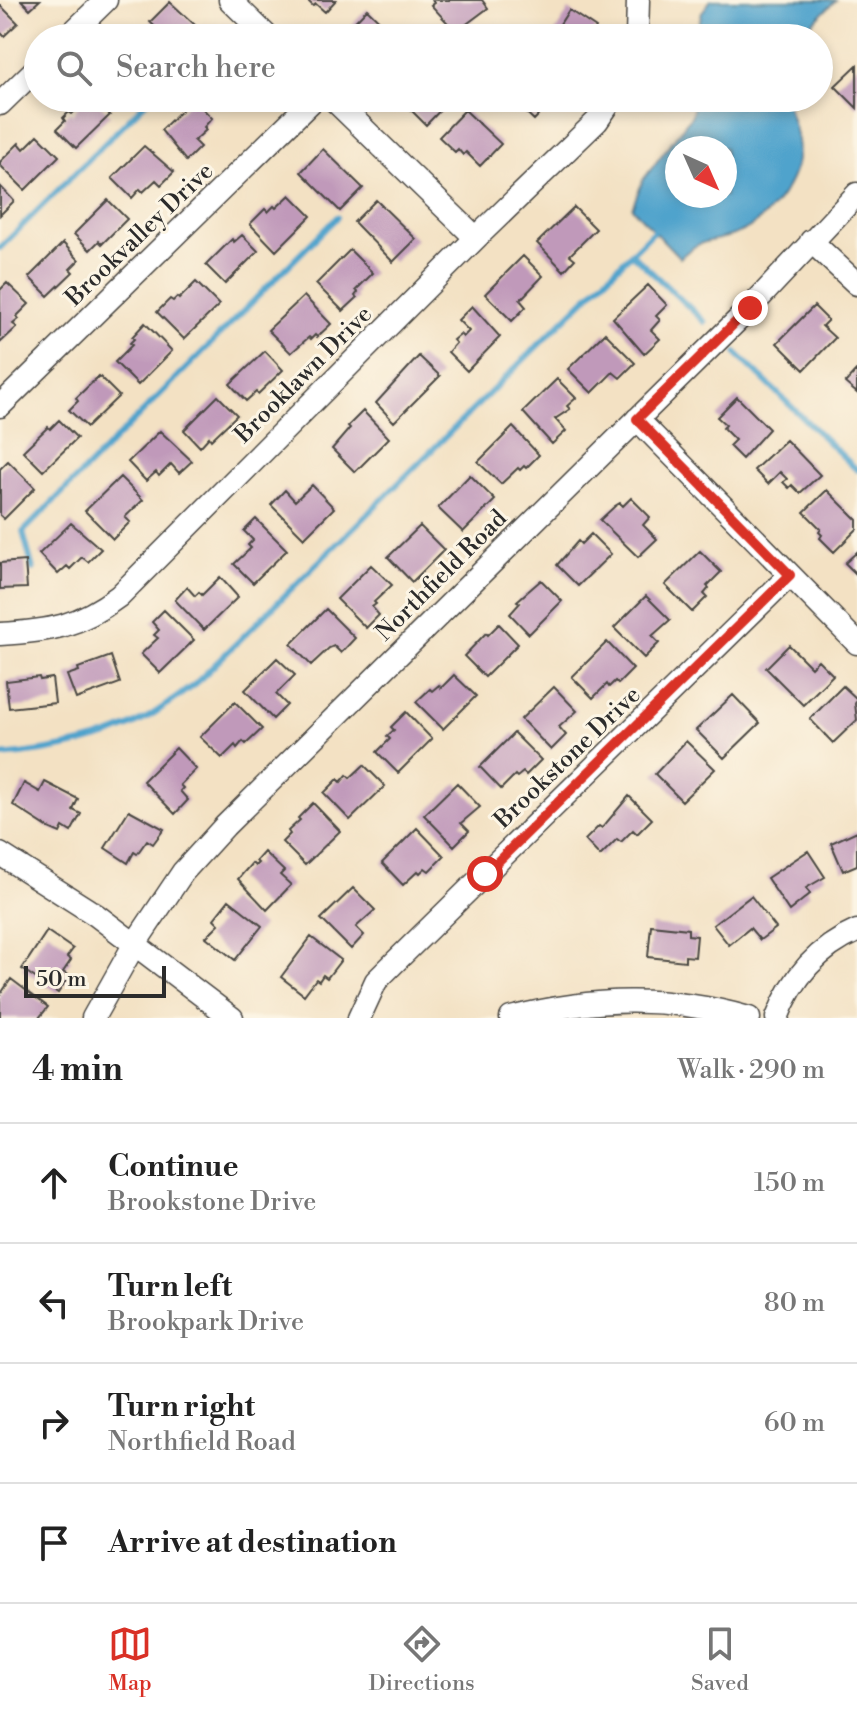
<!DOCTYPE html>
<meta charset="utf-8">
<style>
:root{--surface:#fff;--page:#f6f6f6;--text:#222;--muted:#767676;--line:#e0e0e0;--accent:#d93025}
body{margin:0;font-family:"Libre Bodoni",serif;background:var(--page);color:var(--text)}
.compass{position:absolute;left:665px;top:136px;width:72px;height:72px;border-radius:50%;background:var(--surface);box-shadow:0 4px 12px #0003;rotate:135deg}
.scale{position:absolute;left:24px;bottom:20px;width:142px;box-sizing:border-box;padding-left:8px;border:4px solid #2b2b2b;border-top:0;font-size:22px;line-height:28px;white-space:nowrap;color:#2b2b2b;-webkit-text-stroke:6px #fcf5e5;paint-order:stroke}
.stop{position:absolute;width:24px;height:24px;margin:-18px;border:6px solid #d93025;border-radius:50%;background:#fff}
.stop.end{background:#d93025;border-color:#fff;box-shadow:0 2px 8px #0008}
.list{margin:0;padding:0;list-style:none}
h2{display:flex;justify-content:space-between;align-items:center;height:104px;margin:0;padding:0 32px;font-size:34px}
h2 small{font-size:26px;font-weight:400;color:var(--muted)}
.list li{display:grid;grid-template-columns:52px 1fr auto;gap:24px;align-items:center;box-sizing:border-box;height:120px;padding:0 32px;border-top:2px solid var(--line)}
.list b{display:block;font-size:30px;white-space:nowrap}
.list p{margin:0;font-size:26px;white-space:nowrap;color:var(--muted)}
.list em{font-size:26px;font-style:normal;color:var(--muted)}
.icon{flex:none;width:44px;height:44px;fill:none;stroke:currentColor;stroke-width:2;stroke-linecap:round;stroke-linejoin:round}
.map{position:relative;flex:none;width:857px;height:1018px;overflow:hidden}
.search{position:absolute;background:var(--surface);box-shadow:0 4px 12px #0003;left:24px;right:24px;top:24px;height:88px;display:flex;align-items:center;gap:20px;box-sizing:border-box;padding:0 28px;border-radius:44px;color:var(--muted);font-size:30px}
.sheet{height:584px;background:var(--surface)}
nav{display:flex;justify-content:space-around;align-items:center;box-sizing:border-box;height:112px;border-top:2px solid var(--line);background:var(--surface);font-size:22px;color:var(--muted)}
nav a{display:grid;justify-items:center;gap:4px}
nav .on{color:var(--accent)}
.map>svg:first-child{display:block}
.water{fill:#50a3cc;stroke:#3e677c;stroke-width:2;fill-rule:evenodd}
.lines{fill:none;stroke-linecap:round;stroke-linejoin:round}
.stream{stroke:#50a3cc;stroke-width:6}
.building{fill:#c099ba}
.street-casing{stroke:#494642;stroke-width:25}
.street{stroke:#fff;stroke-width:22}
.route{stroke:#d93025;stroke-width:10}
.labels{text-anchor:middle;stroke-width:6;stroke-linejoin:round;paint-order:stroke}
.street-label{font-size:24px;fill:#2b2b2b;stroke:#fcf5e5}
</style>
<div class="map">
<svg width="857" height="1018" viewBox="0 0 857 1018">
<rect width="100%" height="100%" fill="#fcf5e5"/>
<filter id="ink" filterUnits="userSpaceOnUse"><feTurbulence type="fractalNoise" baseFrequency=".0125" numOctaves="2"/><feDisplacementMap in="SourceGraphic" scale="16" xChannelSelector="R" yChannelSelector="G"/><feConvolveMatrix kernelMatrix="1 2 1 2 8 2 1 2 1" color-interpolation-filters="sRGB"/></filter>
<filter id="wash" filterUnits="userSpaceOnUse"><feTurbulence type="fractalNoise" baseFrequency=".006" numOctaves="4" result="noise"/><feDisplacementMap in="SourceGraphic" scale="32" xChannelSelector="R" yChannelSelector="G"/><feGaussianBlur stdDeviation="1.8" result="paint"/><feColorMatrix in="noise" values="0 0 0 0 0 0 0 0 0 0 0 0 0 0 0 0 0 1.4 0 .05"/><feComposite in="paint" operator="in"/></filter>
<g filter="url(#wash)">
<rect width="100%" height="100%" fill="#f3e1c3"/>
<path class="water" d="M711 0H836L797 38H695L702 12Z
M695 98H786C789 112 795 126 797 140 803 178 769 221 736 234 710 244 703 236 680 258L632 208 643 180 692 115ZM677 148H725V196H677Z"/>
<g class="lines">
<path class="stream" d="M0 248 150 98
M631 253 705 322
M736 353 857 470
M33 569 23 532 337 217
M0 756C48 752 100 743 143 720 161 710 178 696 194 685L654 231"/>
</g>
<g id="blocks">
<path class="building" d="M21 0H40L30 9Z
M307 0H336L325 12 316 4 313 6Z
M432 0H482L488 8 456 32 431 5 434 3Z
M170 2 207 36 205 38H167L150 22Z
M0 5 18 23 4 36 0 32Z
M367 9 397 38H339Z
M569 10 596 28 590 38H551Z
M857 65V108L835 86Z
M68 98H93L110 115 76 148 57 129 65 121 63 118 69 112 72 114 78 108Z
M409 98H452L426 125 411 110 414 107 408 102Z
M511 98H555L534 120Z
M193 99 212 118 204 127 206 130 194 141 200 147 186 161 161 130Z
M465 110 501 144 480 166 466 152 463 155 458 149 455 152 439 137Z
M38 135 59 156 25 190 0 165V162L19 143 24 149Z
M144 146 174 172 161 185 156 180 143 192 140 189 132 198 112 178Z
M323 149 363 188 340 211 301 172Z
M0 186 14 201 0 215Z
M290 195 311 216 276 251 250 224 265 209 268 212 274 206 276 208Z
M108 200 127 219 102 244 99 241 90 250 74 234Z
M376 200 416 239 393 262 354 222Z
M574 207 596 229 570 255 575 259 564 271 537 243Z
M242 235 258 251 225 284 206 265 232 239 234 242Z
M63 243 79 260 70 269 73 272 48 296 29 277Z
M350 250 373 273 356 290 358 292 355 296 357 298 343 311 316 284Z
M523 256 543 276 520 300 526 307 512 321 485 294Z
M196 282 219 305 184 339 157 312 170 299 173 301 177 297 179 299Z
M7 283 29 304 17 316 19 319 13 324 17 327 0 343V290Z
M648 285 667 305 656 316 660 320 651 330 660 339 644 354 613 318Z
M304 296 331 324 317 337 315 335 311 339 309 337 291 353 268 330Z
M472 306 500 337 467 371 448 352 456 343 453 340 460 334 463 337 469 331 458 320Z
M814 306 828 320 822 326 835 338 804 370 777 343Z
M145 323 172 351 138 385 115 362 132 345 130 343 134 339 132 337Z
M605 333 635 363 620 378 613 372 592 393 568 369Z
M265 351 283 370 258 394 256 392 246 401 230 384Z
M419 356 440 376 394 422 376 403Z
M857 370V393L845 383Z
M99 376 119 396 87 427 69 410 78 401 76 398Z
M557 379 576 398 567 406 570 409 555 419 566 431 552 444 523 412Z
M218 396 237 415 211 440 209 437 200 447 184 430Z
M737 397 769 429 742 459 729 446 735 440 723 428 726 425 717 417Z
M363 411 389 438 355 472 332 449 350 428 348 426Z
M59 420 77 438 43 471 23 451 48 427 50 429Z
M513 427 539 455 526 468 524 466 520 470 518 468 501 484 478 462Z
M160 431 192 461 179 473 171 464 159 476 156 472 146 481 128 462Z
M786 440 820 475 800 493 792 485 789 488 783 482 787 479 780 472 768 484 754 470Z
M8 461 35 488 4 519 0 515V469Z
M470 475 495 500 463 532 438 508Z
M120 477 143 500 125 517 130 522 113 539 85 511Z
M312 485 334 508 304 538 271 505 285 490 295 501Z
M827 490 857 520V529L834 552 820 538 822 535 819 532 821 529 804 512Z
M631 498 650 517 643 525 657 539 638 557 600 520 615 506 620 503 623 506Z
M256 519 287 550 253 583 234 564 251 548 248 545 253 540 244 531Z
M71 523 101 549 88 562 82 557 70 569 67 566 58 574 39 554Z
M420 526 444 550 412 582 388 557Z
M591 534 611 554 578 586 557 565 578 541 581 544Z
M700 551 721 572 707 586 709 588 704 594 707 597 692 612 665 585Z
M857 552V575L845 563Z
M25 561 27 588 0 589V563Z
M371 565 392 585 374 602 376 604 372 607 379 615 366 628 337 599Z
M220 577 238 597 204 630 175 600 187 587 195 596 199 592 202 595Z
M541 580 562 601 529 634 510 614 520 603 517 601Z
M646 596 670 620 652 636 659 643 644 658 614 628Z
M326 609 355 638 341 653 334 646 329 648 311 665 291 644Z
M164 610 194 640 160 673 141 654 158 638 154 635 159 630 152 622Z
M499 624 518 644 485 677 464 656 486 633 488 635Z
M607 642 633 669 618 684 615 681 609 687 607 684 593 698 572 677Z
M789 645 811 667 818 660 833 675 803 705 766 668Z
M111 656 120 683 76 699 67 675 79 671 78 668Z
M277 658 295 675 276 694 287 705 273 719 245 690Z
M454 675 476 696 443 729 416 702 430 689 432 691 439 685 441 688Z
M39 677 40 680 52 678 55 703 9 708 6 681Z
M843 686 857 699 855 704 857 720 833 743 810 719Z
M554 687 577 711 559 727 566 735 551 750 521 719Z
M733 695 760 723 724 758 696 730Z
M235 702 262 729 246 744 243 741 237 748 235 745 222 758 200 737Z
M406 712 432 739 398 773 377 752 390 739 387 736 394 730 391 727Z
M514 733 541 760 526 775 523 772 517 777 515 775 501 789 480 767Z
M686 741 715 769 682 801 655 774Z
M176 748 196 769 180 785 183 788 180 791 188 800 175 814 143 781Z
M364 765 385 786 350 820 324 793 338 779 341 782 347 775 350 778Z
M45 782 78 799 73 810 81 814 71 832 63 827 60 833 49 828 13 805 24 783 40 792Z
M457 783 480 807 461 823 469 831 454 846 424 815Z
M629 796 652 819 637 834 633 830 621 842 617 839 600 856 585 840 599 826 602 828Z
M313 803 340 831 305 865 282 842 290 834 288 831 300 820 298 818Z
M129 810 164 829 153 844 147 840 137 854 134 852 128 863 105 848Z
M417 828 444 856 429 871 425 868 420 873 418 871 403 885 382 863Z
M857 831V865L843 871 831 843Z
M808 851 825 877 806 888 810 894 789 911 767 878Z
M264 852 284 871 280 875 291 885 267 910 238 879 252 863 255 866 258 863 256 861Z
M353 888 375 910 356 927 364 935 351 949 321 919Z
M751 896 776 928 760 940 750 928 729 945 713 925Z
M229 900 262 926 235 960 206 937 219 924 214 919Z
M651 925 688 929V935L697 936 695 957 685 956V961L648 957Z
M47 931 73 949 67 957 71 960 63 972 69 976 58 993 22 969Z
M311 937 341 960 327 978 323 975 319 981 316 979 304 995 281 977Z
M11 979 48 1007 39 1018H0V995Z"/>
</g>
</g>
<g filter="url(#ink)">
<use href="#blocks" fill-opacity="0" stroke="#494642" stroke-width="2"/>
<g class="lines">
<defs>
<path id="street" d="M230 0 269 38
M67 38 106 0
M637 38 638 0
M332 98 476 238
M0 104 38 67
M811 241 857 284
M0 406 315 98
M637 419 857 643
M0 634C50 631 78 627 119 596L476 238 597 121 613 98
M0 854 96 915 232 1018
M93 1018 134 945 183 872 225 826 750 308 857 194
M359 1018 376 981 395 962 790 575
M511 1018C592 997 668 995 749 1018
M777 1018C792 978 818 948 857 931"/>
</defs>
<use href="#street" class="street-casing"/>
<use href="#street" class="street"/>
</g>
</g>
<g class="lines" filter="url(#ink)">
<path class="route" d="M485 874 790 575 637 419 750 308"/>
</g>
<g class="labels">
<g class="street-label">
<text transform="translate(139 234) rotate(-44)" y="8">Brookvalley Drive</text>
<text transform="translate(303 374) rotate(-45)" y="8">Brooklawn Drive</text>
<text transform="translate(441 575) rotate(-45)" y="8">Northfield Road</text>
<text transform="translate(567 757) rotate(-44)" y="8">Brookstone Drive</text>
</g>
</g>
</svg>
<svg class="compass" viewBox="-18 -18 36 36"><path d="M0-13l5 13h-10z" fill="#e53935"/><path d="M0 13l5-13h-10z" fill="#767676"/></svg>
<div class="scale">50 m</div>
<div class="stop" style="left:485px;top:874px"></div>
<div class="stop end" style="left:750px;top:308px"></div>
<div class="search"><svg class="icon" aria-label="search" viewBox="0 0 24 24"><circle cx="10" cy="10" r="6"/><path d="M15 15l6 6"/></svg>Search here</div>
</div>
<section class="sheet">
<h2>4 min<small>Walk · 290 m</small></h2>
<ul class="list">
<li><svg class="icon" aria-label="ahead" viewBox="0 0 24 24"><path d="M12 20V5M6 11l6-6 6 6"/></svg><div><b>Continue</b><p>Brookstone Drive</p></div><em>150 m</em></li>
<li><svg class="icon" aria-label="left" viewBox="0 0 24 24"><path d="M17 20v-9H6M10 6l-5 5 5 5"/></svg><div><b>Turn left</b><p>Brookpark Drive</p></div><em>80 m</em></li>
<li><svg class="icon" aria-label="right" viewBox="0 0 24 24"><path d="M7 20v-9h11M14 6l5 5-5 5"/></svg><div><b>Turn right</b><p>Northfield Road</p></div><em>60 m</em></li>
<li><svg class="icon" aria-label="arrive" viewBox="0 0 24 24"><path d="M6 21V4h12l-3 4 3 4H6"/></svg><div><b>Arrive at destination</b></div></li>
</ul>
</section>
<nav>
<a class="on"><svg class="icon" aria-label="map" viewBox="0 0 24 24"><path d="M3 6l6-2 6 2 6-2v14l-6 2-6-2-6 2zM9 4v14M15 6v14"/></svg>Map</a>
<a><svg class="icon" aria-label="directions" viewBox="0 0 24 24"><path d="M12 3l9 9-9 9-9-9zM9 14v-3h6M13 9l2 2-2 2"/></svg>Directions</a>
<a><svg class="icon" aria-label="saved" viewBox="0 0 24 24"><path d="M7 4h10v16l-5-4-5 4z"/></svg>Saved</a>
</nav>
